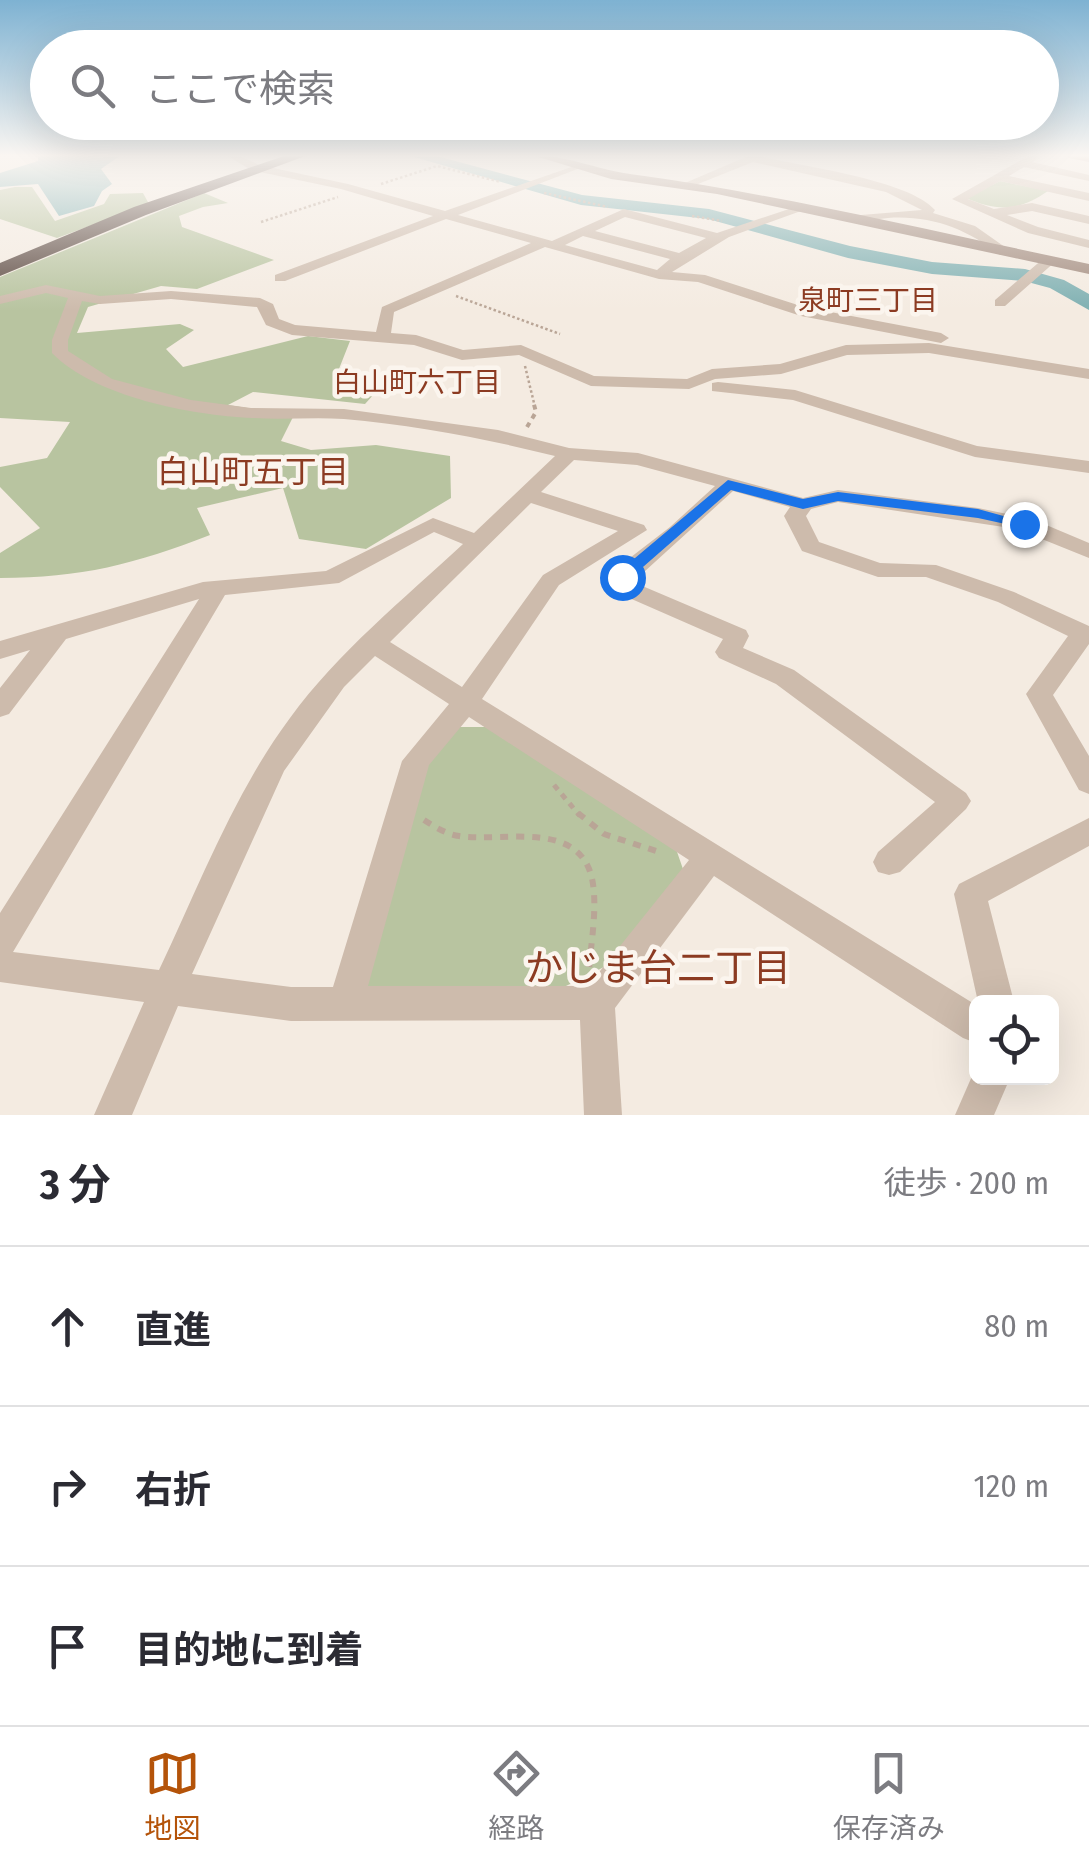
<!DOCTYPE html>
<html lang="ja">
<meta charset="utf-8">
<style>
:root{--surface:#fff;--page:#f7f7f7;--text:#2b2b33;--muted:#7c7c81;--line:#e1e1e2;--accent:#b45309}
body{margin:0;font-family:"Fira Sans Condensed","Noto Sans JP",sans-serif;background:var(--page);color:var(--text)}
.controls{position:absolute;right:30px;bottom:30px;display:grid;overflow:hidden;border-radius:15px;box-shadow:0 10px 40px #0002}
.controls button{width:90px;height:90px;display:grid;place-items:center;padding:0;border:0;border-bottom:2px solid var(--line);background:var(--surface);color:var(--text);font:50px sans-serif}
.stop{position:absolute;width:30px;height:30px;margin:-22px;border:8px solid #1a73e8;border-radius:50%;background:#fff}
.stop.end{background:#1a73e8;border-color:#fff;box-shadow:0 2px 10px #0008}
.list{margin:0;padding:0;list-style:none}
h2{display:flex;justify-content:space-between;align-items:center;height:130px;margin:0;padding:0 40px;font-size:42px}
h2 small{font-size:32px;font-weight:400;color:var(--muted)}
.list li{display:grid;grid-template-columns:65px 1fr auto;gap:30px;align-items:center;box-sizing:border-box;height:160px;padding:0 40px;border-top:2px solid var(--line)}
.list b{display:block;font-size:38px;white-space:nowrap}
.list em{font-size:32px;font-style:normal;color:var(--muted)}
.icon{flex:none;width:55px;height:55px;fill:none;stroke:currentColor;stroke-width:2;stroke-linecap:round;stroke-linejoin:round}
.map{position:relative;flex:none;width:1089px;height:1115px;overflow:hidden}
.search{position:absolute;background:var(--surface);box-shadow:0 10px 40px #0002;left:30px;right:30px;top:30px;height:110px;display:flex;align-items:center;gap:25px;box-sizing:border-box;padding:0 35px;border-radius:55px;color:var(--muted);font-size:38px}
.sheet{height:610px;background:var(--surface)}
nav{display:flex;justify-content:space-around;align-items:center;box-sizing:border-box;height:140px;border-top:2px solid var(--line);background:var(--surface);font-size:28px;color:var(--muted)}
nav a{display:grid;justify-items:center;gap:5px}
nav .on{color:var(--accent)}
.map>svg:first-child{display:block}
.green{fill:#b8c4a0}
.water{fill:#7fb0b2}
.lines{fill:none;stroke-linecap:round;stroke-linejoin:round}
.river{fill:#7fb0b2;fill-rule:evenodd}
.path-far3{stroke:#b9a596;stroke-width:2.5;stroke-dasharray:2.5 2.5;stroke-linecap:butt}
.path-far2{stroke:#b9a596;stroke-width:4;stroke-dasharray:5 5;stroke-linecap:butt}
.path-far1{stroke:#b9a596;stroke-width:5;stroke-dasharray:6 6;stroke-linecap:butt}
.path{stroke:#b9a596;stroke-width:6;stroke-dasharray:8 8;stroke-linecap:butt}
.street{fill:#cdbbac;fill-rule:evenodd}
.secondary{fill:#a18a7d;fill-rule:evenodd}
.highway{fill:#5c4a42;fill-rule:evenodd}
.route{fill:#1a73e8}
.labels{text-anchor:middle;stroke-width:9;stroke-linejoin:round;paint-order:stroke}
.far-neighbourhood-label{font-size:28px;fill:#8c3b22;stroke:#fbf5ee}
.neighbourhood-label{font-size:32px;fill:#8c3b22;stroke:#fbf5ee}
.near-neighbourhood-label{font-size:38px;fill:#8c3b22;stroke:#fbf5ee}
</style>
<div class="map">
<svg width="1089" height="1115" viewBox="0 0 1089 1115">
<rect width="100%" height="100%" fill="#f4ebe1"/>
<path class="green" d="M1000 181 1048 191C1019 211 998 212 966 198Z
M15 187H32L55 221 104 204 110 194 143 193 149 204 57 238 0 219V190Z
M204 193 228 203 203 207 179 216 182 227 274 260 197 289 161 286 88 307 77 333 180 324 194 330 166 349 183 367 308 336 350 341 335 379 375 393 365 404 253 392 228 405 294 415 281 441 311 450 376 445 450 456 451 498 366 549 299 539 283 488 197 508 210 535C135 564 81 578 0 578V553L40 528 0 487V467L47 458 70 422 0 418V277Z
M456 727H491L675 846 684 872 610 964 560 989 365 990 426 763Z"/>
<path class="water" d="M38 155H121L101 169 112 184 102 191 94 206 59 216 38 184 0 187V173L38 161Z"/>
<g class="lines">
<path class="river" d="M407 155H433L582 195 709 209 850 246 932 262 1025 269 1064 280 1089 294V310L1050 288 1024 281 932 274 848 258 708 219 581 205Z"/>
<path class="path-far3" d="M381 184 437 166 501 182
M544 193 608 207
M692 216 722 221
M261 222 338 197
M456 296 560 334
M525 366 534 403"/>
<path class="path-far2" d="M527 427 536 412 533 401"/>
<path class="path-far1" d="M554 785 580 816"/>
<path class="path" d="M578 813 604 834 656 851
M424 820C435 827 446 834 459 836 502 843 583 817 593 884 597 912 591 942 589 970"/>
<path class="street" d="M226 155H238L259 165 348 184 445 211 580 164V168L458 215 552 241 624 209 717 233 801 205V211L729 237 672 272 705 275 804 307 941 333 949 338 941 343 801 316 698 282 659 279 545 247 394 312 391 333 416 335 463 350 521 345 594 376 687 379 712 369 780 364 846 345 929 343 1089 369V379L929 353 847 355 781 374 715 379 689 389 591 386 519 355 462 360 414 345 292 335 266 325 257 307 171 299 100 304 82 301 68 340V351L112 379 191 400 251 408 344 409 498 430 569 448 638 453 803 498 838 490 978 508 1032 519 1089 543V558L1017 529 838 502 811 509 806 516 819 542 880 563 936 565 1014 592 1089 626V644L1053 695 1089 756V794L1079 790 1026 694 1068 636 998 602 926 577H878L802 551 784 516 790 507 733 491 633 582 746 630 749 636 743 648 794 670 966 793 971 801 966 809 900 872 889 875 878 872 873 862 878 852 935 802 776 684 719 658 715 652 723 639 611 590 607 585 622 564 670 527 715 486 637 465 574 460 541 492 644 525 647 530 559 585 482 699 976 1005V1043L963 1038 714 876 615 1008 622 1115H584L580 1020 291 1021 178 1006 132 1115H94L144 1002 0 982V913L199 599 66 639 9 714 0 717V688L30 650 0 659V641L203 582 326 571 433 518 474 533 555 456C487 439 415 425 344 419 313 417 283 420 252 418 191 415 95 397 52 353V340L68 298 46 293 0 304V296L46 285 100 296 171 291 260 298 273 304 279 319 295 325 376 332 382 307 531 243 446 219 285 281H275V275L433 216 341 189 251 170ZM625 217 706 238 679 253 595 231ZM583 236 670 259 657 270 565 245ZM531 503 618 531 543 575 462 687 390 642ZM434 532 463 544C404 599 338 652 290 718 234 793 199 886 159 970L13 952 225 595 339 583ZM375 656 449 704 402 761 333 987H291L192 974 284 771 344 687ZM469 717 689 860 588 986H368L429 765Z
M765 155 764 157C805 167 909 180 935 210L933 213 975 226 1012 252 1000 255C967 229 931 215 888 218 875 219 862 223 849 222V216L922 210 886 192 753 162 688 188 678 186 748 156Z
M1030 155H1043L1032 162 1089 175V181L1024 167 1009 176 1089 193V201L1000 181 968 199 994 209 1032 203 1089 216V224L1032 211 1007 215 1038 227 1089 240V248L1028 233 952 199Z
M1044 258 1056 261 1005 306H995V300Z
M718 382 795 390 977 446 1089 461V473L975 457 793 400 712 391V383Z
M1089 818V846L988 901 1014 1002H978L954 894 959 884Z
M976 1067V1078H1010L994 1115H955Z"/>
<path class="secondary" d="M532 155C565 155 596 169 630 174 784 195 936 232 1089 264V274L717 194 611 179Z
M1067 155H1089V162L1069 158Z"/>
<path class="highway" d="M287 155H308L146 215 0 276V263L134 207Z"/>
</g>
<linearGradient id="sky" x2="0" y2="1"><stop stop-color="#7eb2d2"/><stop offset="0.5" stop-color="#faf6f2"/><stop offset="1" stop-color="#faf6f2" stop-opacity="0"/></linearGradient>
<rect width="1089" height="311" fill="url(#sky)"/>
<path class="route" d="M728 480 803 499 838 492 978 509 1032 524 1024 528 978 518 838 501 803 509 731 490 627 581H616V574Z"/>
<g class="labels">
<g class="far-neighbourhood-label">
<text x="868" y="310">泉町三丁目</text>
<text x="417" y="392">白山町六丁目</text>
</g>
<g class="neighbourhood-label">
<text x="253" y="483">白山町五丁目</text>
</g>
<g class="near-neighbourhood-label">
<text x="658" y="981">かじま台二丁目</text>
</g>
</g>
</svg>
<div class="controls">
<button><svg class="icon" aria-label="locate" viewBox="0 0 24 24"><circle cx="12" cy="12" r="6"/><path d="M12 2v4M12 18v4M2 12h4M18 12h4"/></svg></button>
</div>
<div class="stop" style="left:622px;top:577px"></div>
<div class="stop end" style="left:1024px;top:524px"></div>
<div class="search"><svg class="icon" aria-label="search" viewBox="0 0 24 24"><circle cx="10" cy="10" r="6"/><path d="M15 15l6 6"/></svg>ここで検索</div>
</div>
<section class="sheet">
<h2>3 分<small>徒歩 · 200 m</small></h2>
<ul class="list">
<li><svg class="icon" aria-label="ahead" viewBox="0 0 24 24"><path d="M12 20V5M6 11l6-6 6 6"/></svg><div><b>直進</b></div><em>80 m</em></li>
<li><svg class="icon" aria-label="right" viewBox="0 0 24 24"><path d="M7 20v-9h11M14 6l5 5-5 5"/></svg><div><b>右折</b></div><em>120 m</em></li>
<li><svg class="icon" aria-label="arrive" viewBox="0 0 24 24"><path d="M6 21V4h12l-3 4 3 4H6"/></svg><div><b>目的地に到着</b></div></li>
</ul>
</section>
<nav>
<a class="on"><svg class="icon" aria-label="map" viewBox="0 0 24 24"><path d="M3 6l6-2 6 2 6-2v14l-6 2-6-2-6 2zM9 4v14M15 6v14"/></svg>地図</a>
<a><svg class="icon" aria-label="directions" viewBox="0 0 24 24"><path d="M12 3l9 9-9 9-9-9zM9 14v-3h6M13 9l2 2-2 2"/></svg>経路</a>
<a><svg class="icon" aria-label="saved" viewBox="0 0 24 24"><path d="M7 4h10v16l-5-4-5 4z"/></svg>保存済み</a>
</nav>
